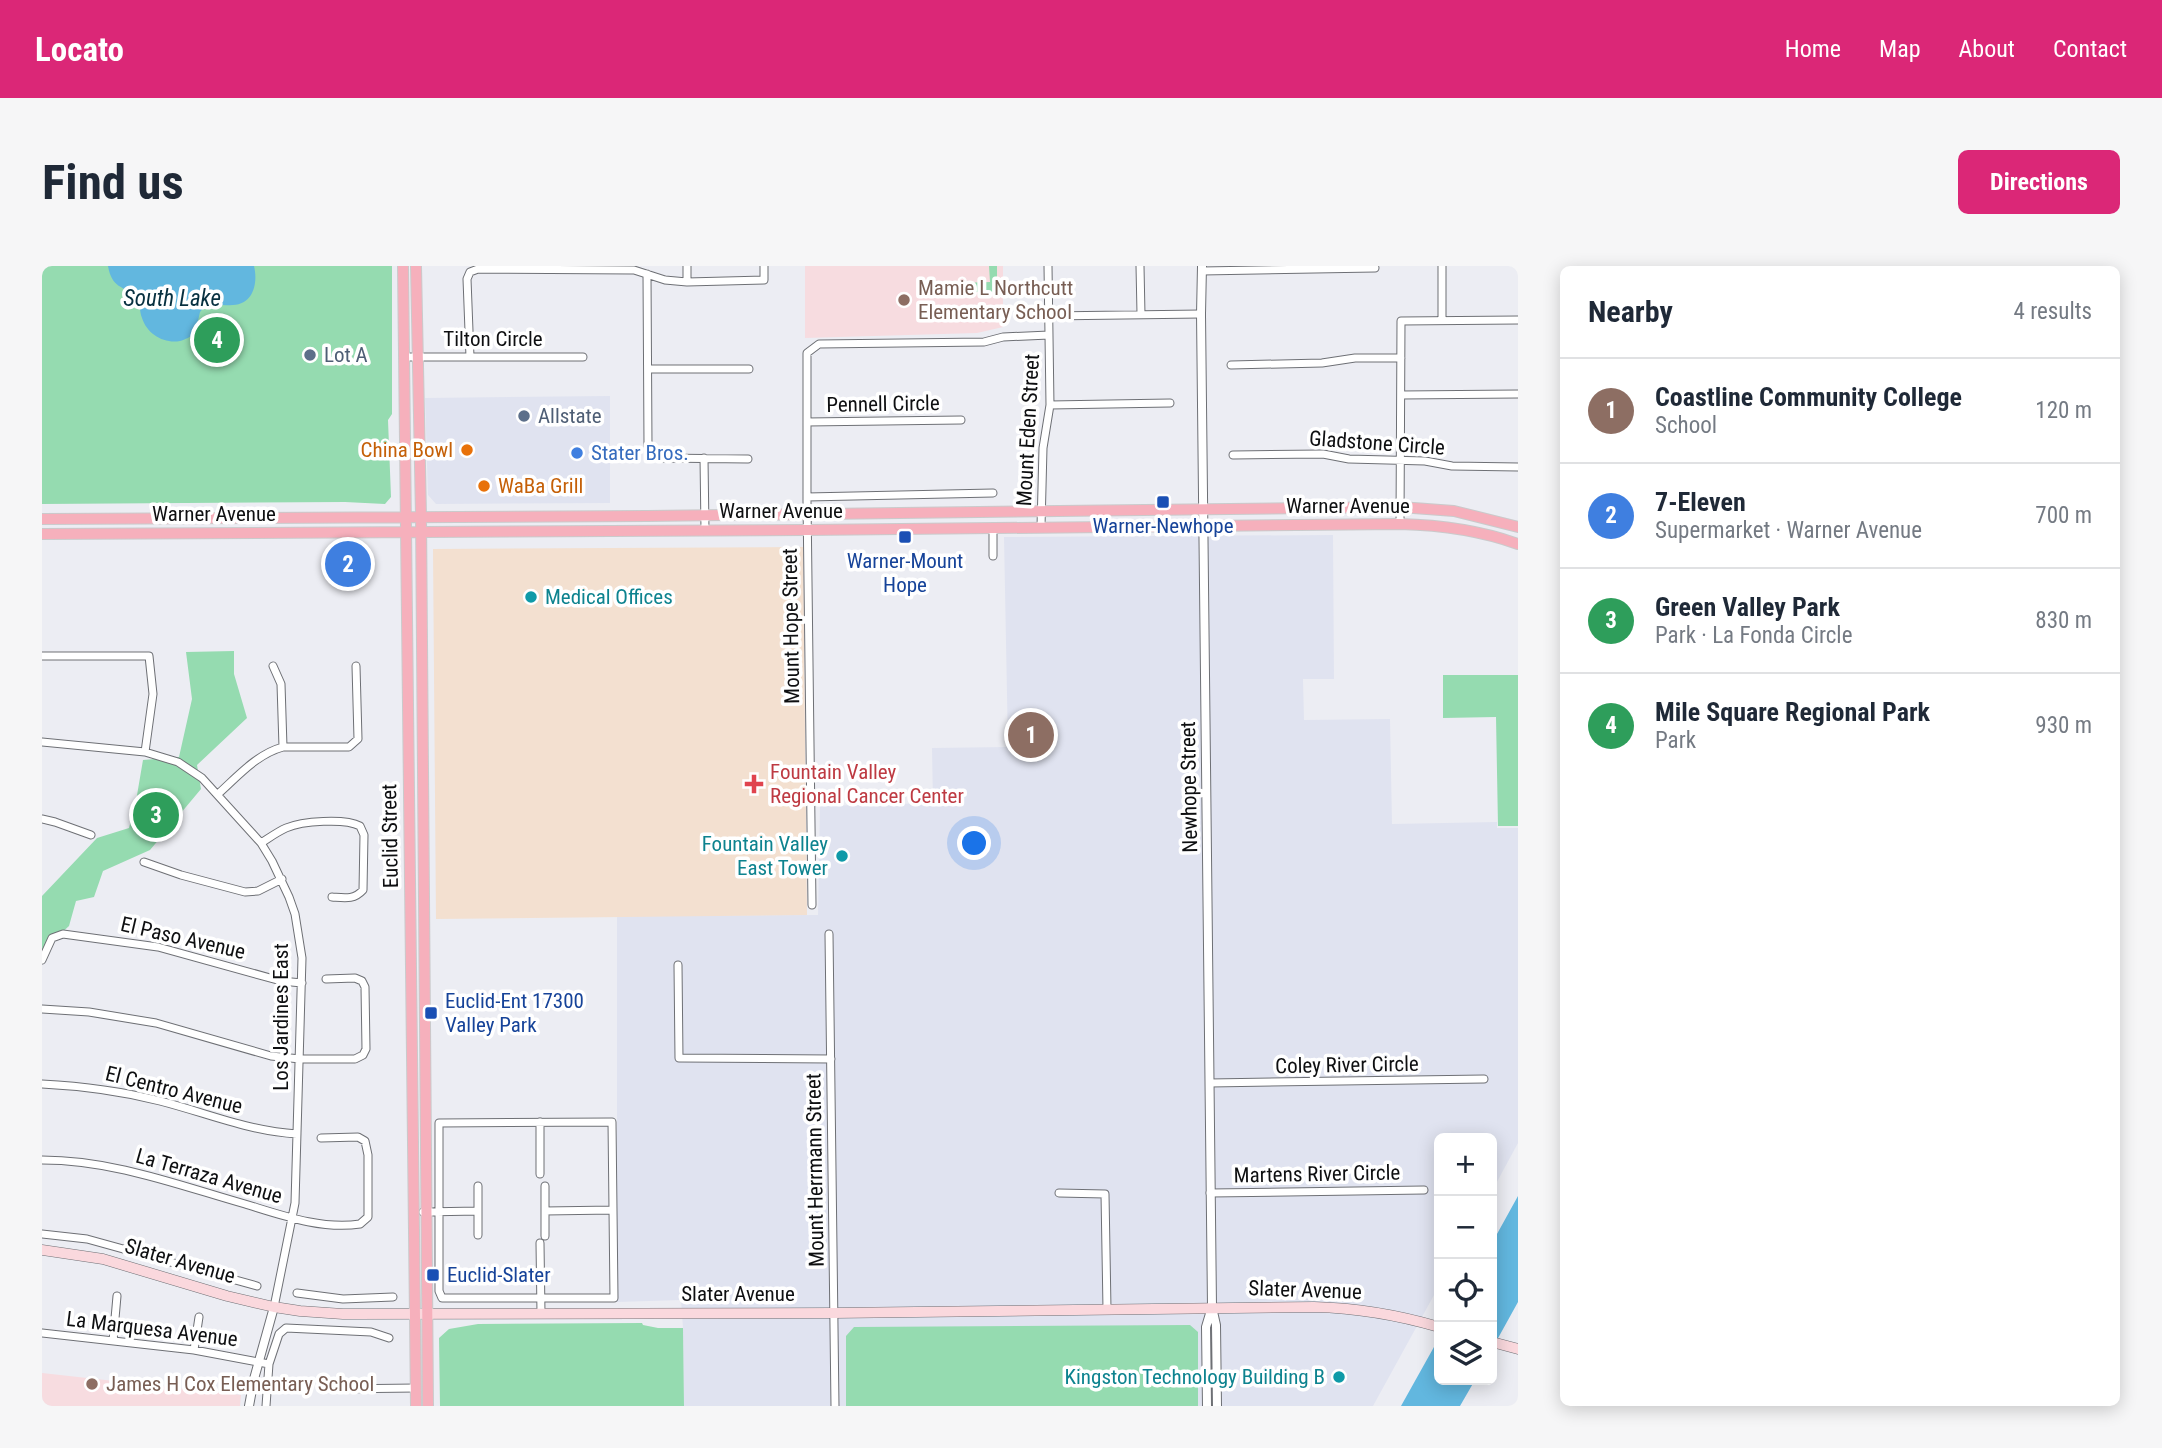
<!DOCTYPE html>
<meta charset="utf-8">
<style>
:root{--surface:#fff;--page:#f6f6f7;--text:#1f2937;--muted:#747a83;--line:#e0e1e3;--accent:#db2777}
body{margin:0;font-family:"Roboto Condensed",sans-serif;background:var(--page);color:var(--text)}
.controls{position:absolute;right:21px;bottom:21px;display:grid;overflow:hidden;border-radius:10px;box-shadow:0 4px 18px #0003}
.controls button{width:63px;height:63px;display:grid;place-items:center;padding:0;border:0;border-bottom:2px solid var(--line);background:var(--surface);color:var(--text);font:35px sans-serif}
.you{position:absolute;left:933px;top:578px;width:24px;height:24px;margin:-18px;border:5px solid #fff;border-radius:50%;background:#1a73e8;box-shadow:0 0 0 10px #1a73e833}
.badge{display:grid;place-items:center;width:46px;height:46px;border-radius:50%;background:var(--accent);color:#fff;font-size:23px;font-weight:700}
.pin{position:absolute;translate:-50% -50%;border:4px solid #fff;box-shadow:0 2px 7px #0006}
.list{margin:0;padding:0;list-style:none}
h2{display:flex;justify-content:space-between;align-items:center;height:91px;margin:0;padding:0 28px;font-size:30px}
h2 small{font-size:23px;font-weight:400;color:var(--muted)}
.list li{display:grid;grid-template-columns:46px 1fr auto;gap:21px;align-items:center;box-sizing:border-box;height:105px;padding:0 28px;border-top:2px solid var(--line)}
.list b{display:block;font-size:26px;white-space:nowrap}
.list p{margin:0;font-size:23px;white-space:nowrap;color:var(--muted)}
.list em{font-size:23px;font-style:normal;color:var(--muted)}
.icon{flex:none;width:38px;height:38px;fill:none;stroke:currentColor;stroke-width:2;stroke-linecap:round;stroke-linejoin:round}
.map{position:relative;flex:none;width:1476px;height:1140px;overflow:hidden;border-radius:10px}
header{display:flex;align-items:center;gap:42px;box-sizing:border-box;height:98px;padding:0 35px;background:var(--accent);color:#fff}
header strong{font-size:33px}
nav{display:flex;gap:38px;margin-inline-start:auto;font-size:24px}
.intro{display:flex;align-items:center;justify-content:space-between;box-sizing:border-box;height:168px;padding:0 42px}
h1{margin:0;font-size:49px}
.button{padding:18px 32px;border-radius:10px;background:var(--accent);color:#fff;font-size:24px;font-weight:700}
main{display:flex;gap:42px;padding:0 42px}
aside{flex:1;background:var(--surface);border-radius:10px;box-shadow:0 4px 18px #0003}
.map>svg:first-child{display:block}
.built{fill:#e0e3f0}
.education{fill:#f7dce0}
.medical{fill:#f3e0d0}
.green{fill:#95dbb0}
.water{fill:#62b7df}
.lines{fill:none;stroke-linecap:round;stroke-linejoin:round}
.minor-casing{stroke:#6e7075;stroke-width:9}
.tertiary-casing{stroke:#6e7075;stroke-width:10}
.secondary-casing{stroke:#6e7075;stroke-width:11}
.primary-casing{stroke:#cacacb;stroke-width:12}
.minor{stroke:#fff;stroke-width:7}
.tertiary{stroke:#fff;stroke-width:8}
.secondary{stroke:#fad8dd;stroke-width:10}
.primary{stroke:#f6b0bc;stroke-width:10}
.education-dot{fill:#8d6e63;stroke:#fff;stroke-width:2.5}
.service-dot{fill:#5c6f8a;stroke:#fff;stroke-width:2.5}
.food-dot{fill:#e8710a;stroke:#fff;stroke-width:2.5}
.shop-dot{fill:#3f7fe0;stroke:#fff;stroke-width:2.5}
.transit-dot{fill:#1a4fb4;stroke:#fff;stroke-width:2.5}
.culture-dot{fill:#0f9aa8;stroke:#fff;stroke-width:2.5}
.health-dot{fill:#e0444e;stroke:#fff;stroke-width:2.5}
.labels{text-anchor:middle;stroke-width:7;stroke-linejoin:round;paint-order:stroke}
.education-label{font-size:21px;fill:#785e54;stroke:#fff;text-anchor:start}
.street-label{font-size:21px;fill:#0e0f11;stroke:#fff}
.service-label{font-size:21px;fill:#4e5e75;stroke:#fff;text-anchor:start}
.food-label{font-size:21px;fill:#c56008;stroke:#fff;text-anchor:end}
.shop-label{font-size:21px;fill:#366cbe;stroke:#fff;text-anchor:start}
.transit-label{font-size:21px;fill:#164399;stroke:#fff}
.culture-label{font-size:21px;fill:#0d838f;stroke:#fff;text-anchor:end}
.health-label{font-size:21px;fill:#be3a42;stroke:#fff;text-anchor:start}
.water-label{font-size:23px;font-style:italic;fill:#073040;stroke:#fff}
</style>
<header>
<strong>Locato</strong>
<nav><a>Home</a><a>Map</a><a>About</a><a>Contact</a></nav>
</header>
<div class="intro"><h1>Find us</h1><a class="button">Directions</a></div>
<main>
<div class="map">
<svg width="1476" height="1140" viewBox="0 0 1476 1140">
<rect width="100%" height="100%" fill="#ecedf3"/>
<path class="built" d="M568 130V237L394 238 386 229 383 132Z
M1291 269 1292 413H1261L1262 454 1348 453 1350 558 1455 556V562H1476V877L1450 925V872H1397V1020L1331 1140H642L641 1062 639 1034 575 1036V650L776 649 778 540 891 537 890 482 966 481 962 271Z"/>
<path class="education" d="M763 0H961V61L935 67 763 72Z
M0 1107 199 1129 198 1140H0Z"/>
<path class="medical" d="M761 281 765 649 394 653 391 283Z"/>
<path class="green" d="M0 0H350V148L346 154 349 231 343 238 303 236 0 238Z
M947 0H955V26H918V17L948 16Z
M192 385V408L205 452 155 499 159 523 108 584 61 605 52 631 34 635 27 660 0 685V630L55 572 87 562 94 535 101 494 137 491 150 433 144 386Z
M1401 409H1476V560H1456L1454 451 1401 452Z
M600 1057 601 1059 616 1062H641L642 1140H398L397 1072 407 1063 436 1058Z
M1148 1059 1156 1066V1140H804V1070L812 1061Z"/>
<path class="water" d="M66 0H212C216 16 212 38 191 39 181 40 173 38 163 40L158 46 153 68C149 70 143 74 138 75 122 78 105 68 100 52 97 45 99 37 94 31 81 19 70 23 66 0Z
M1476 930V1036L1450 1083V977Z
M1397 1072V1114H1433L1418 1140H1359Z"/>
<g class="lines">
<defs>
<path id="minor" d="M645 0V16
M1098 0 1099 48
M1400 0V54
M1160 5 1333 2
M605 8 606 180 612 189 618 192 706 193
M1006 50 1159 48
M362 91H541
M428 91 425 13 428 6 436 3 592 4 623 14 645 16 722 14V0
M1189 99 1280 97 1313 92H1359
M606 103H707
M1359 129 1476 128
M1008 139 1128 137
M765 156 919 154
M1191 189 1281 188 1307 193 1383 195 1410 200 1476 201
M662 192 663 264
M765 231 951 227
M1358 258 1359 55 1476 54
M951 261V290
M999 261 1001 182 1008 139 1006 0
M0 390H107L111 428 103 486
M231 400 239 418 241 481
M0 476 103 486 136 496 160 512 219 577 230 595 247 631 253 648 260 692 253 937 232 1041
M176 528C196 510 215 488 241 481H307L316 473 314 400
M0 553 13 556 49 569
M219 577C227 572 235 566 244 562 260 555 303 552 318 560L322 569 321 624C312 634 303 632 290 631
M102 596 139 609 203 626 216 625 240 613
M770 639 765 235V87L777 78 942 76 961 71 1007 69
M787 668 793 1140
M0 694 10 672 21 668 116 681 239 715 260 717
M636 699 637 792 789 793
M0 743 47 746 114 757 229 790 258 793H313L321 789 324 783 323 721 320 715 313 712 284 713
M1168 817 1442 813
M0 818C40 820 79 825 118 835 165 847 206 865 255 868
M570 856 572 1032H400L397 1025V857Z
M0 894C71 894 136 919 203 938 239 949 280 964 318 958L326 951V889L323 875 316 871 279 872
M498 908V856
M436 920V969
M503 920V970
M1017 927 1063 928 1065 1043
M1168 927 1382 924
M503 945 571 944
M381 946 436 945
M0 968 45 973 215 1020
M498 977 499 1047
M255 1027 301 1033 351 1031
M0 1067 152 1084 227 1098 224 1140
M71 1075 75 1030
M152 1084 157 1051
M227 1098 237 1068 244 1062 329 1066 347 1072
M292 1123 374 1122"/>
<path id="tertiary" d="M1160 0 1159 48 1170 1041 1174 1059 1175 1140
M207 1140 212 1113 232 1041
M1165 1140 1164 1061 1170 1041"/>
<path id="secondary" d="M0 984 61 993 185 1030 232 1041 258 1045 301 1048 792 1047 1272 1041C1315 1042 1356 1049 1397 1061
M1450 1076 1476 1083"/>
<path id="primary" d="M361 0 374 1140
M374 0 379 250 386 1140
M0 253 606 250 1358 241 1412 245 1476 261
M0 268 765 264 1358 258C1399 259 1437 264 1476 278"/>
</defs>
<use href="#minor" class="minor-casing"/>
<use href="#tertiary" class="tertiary-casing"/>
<use href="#secondary" class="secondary-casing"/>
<use href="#primary" class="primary-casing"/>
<use href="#minor" class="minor"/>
<use href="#tertiary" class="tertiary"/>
<use href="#secondary" class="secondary"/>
<use href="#primary" class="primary"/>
</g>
<g class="education-dot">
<circle cx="862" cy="34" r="7"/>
<circle cx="50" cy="1118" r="7"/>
</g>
<g class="service-dot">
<circle cx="268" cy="89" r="7"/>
<circle cx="482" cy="150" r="7"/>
</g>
<g class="food-dot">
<circle cx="425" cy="184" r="7"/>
<circle cx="442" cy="220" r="7"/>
</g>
<circle class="shop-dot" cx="535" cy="187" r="7"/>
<g class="transit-dot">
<rect x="1114" y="229" width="14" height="14" rx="3.5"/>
<rect x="856" y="264" width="14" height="14" rx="3.5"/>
<rect x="382" y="740" width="14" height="14" rx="3.5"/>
<rect x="384" y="1002" width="14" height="14" rx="3.5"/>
</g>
<g class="culture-dot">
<circle cx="489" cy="331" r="7"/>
<circle cx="800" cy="590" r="7"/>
<circle cx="1297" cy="1111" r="7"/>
</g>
<path class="health-dot" d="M708.5 507.5h7v7h7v7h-7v7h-7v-7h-7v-7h7z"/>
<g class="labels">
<g class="education-label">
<text x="876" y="29">Mamie L Northcutt<tspan x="876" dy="24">Elementary School</tspan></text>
<text x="64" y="1125">James H Cox Elementary School</text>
</g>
<g class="street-label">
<text x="451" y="80">Tilton Circle</text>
<text transform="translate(841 138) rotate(-1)" y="7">Pennell Circle</text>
<text transform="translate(986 164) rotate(-87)" y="7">Mount Eden Street</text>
<text transform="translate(1335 177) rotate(4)" y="7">Gladstone Circle</text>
<text x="1306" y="247">Warner Avenue</text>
<text x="739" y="252">Warner Avenue</text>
<text x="172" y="255">Warner Avenue</text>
<text transform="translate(749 360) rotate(-91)" y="7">Mount Hope Street</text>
<text transform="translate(1147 521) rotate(-91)" y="7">Newhope Street</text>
<text transform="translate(348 570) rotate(-91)" y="7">Euclid Street</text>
<text transform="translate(141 672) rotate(13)" y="7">El Paso Avenue</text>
<text transform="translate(239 751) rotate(-90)" y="7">Los Jardines East</text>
<text transform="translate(1305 799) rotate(-1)" y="7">Coley River Circle</text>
<text transform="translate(132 824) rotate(14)" y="7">El Centro Avenue</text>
<text transform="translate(773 904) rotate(-91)" y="7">Mount Herrmann Street</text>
<text transform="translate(1275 908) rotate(-1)" y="7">Martens River Circle</text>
<text transform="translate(167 910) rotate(16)" y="7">La Terraza Avenue</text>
<text transform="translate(138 995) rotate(16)" y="7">Slater Avenue</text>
<text transform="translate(1263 1024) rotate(2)" y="7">Slater Avenue</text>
<text x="696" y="1035">Slater Avenue</text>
<text transform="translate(110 1063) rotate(7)" y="7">La Marquesa Avenue</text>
</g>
<g class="service-label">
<text x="282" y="96">Lot A</text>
<text x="496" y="157">Allstate</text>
</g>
<g class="food-label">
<text x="411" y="191">China Bowl</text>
<text x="456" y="227" text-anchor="start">WaBa Grill</text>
</g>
<g class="shop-label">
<text x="549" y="194">Stater Bros.</text>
</g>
<g class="transit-label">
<text x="1121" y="267">Warner-Newhope</text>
<text x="863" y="302">Warner-Mount<tspan x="863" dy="24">Hope</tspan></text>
<text x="403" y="742" text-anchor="start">Euclid-Ent 17300<tspan x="403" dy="24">Valley Park</tspan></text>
<text x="405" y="1016" text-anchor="start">Euclid-Slater</text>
</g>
<g class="culture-label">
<text x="503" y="338" text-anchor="start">Medical Offices</text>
<text x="786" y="585">Fountain Valley<tspan x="786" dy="24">East Tower</tspan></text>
<text x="1283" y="1118">Kingston Technology Building B</text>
</g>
<g class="health-label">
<text x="728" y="513">Fountain Valley<tspan x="728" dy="24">Regional Cancer Center</tspan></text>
</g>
<g class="water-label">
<text x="130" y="40">South Lake</text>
</g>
</g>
</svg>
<div class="controls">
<button>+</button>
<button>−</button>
<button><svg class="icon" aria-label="locate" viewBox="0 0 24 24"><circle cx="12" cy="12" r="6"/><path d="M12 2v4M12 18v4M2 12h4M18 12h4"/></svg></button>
<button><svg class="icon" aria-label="layers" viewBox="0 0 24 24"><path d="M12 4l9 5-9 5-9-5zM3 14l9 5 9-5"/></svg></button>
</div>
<div class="you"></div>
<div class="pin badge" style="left:989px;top:469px;background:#8d6e63">1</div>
<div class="pin badge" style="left:306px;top:298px;background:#3f7fe0">2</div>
<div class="pin badge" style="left:114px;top:549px;background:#2e9e5b">3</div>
<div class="pin badge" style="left:175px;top:74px;background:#2e9e5b">4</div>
</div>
<aside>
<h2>Nearby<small>4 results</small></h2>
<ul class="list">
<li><span class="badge" style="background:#8d6e63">1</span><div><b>Coastline Community College</b><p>School</p></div><em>120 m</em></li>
<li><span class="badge" style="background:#3f7fe0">2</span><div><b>7-Eleven</b><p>Supermarket · Warner Avenue</p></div><em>700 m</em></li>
<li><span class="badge" style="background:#2e9e5b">3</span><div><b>Green Valley Park</b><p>Park · La Fonda Circle</p></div><em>830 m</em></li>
<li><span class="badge" style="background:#2e9e5b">4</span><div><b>Mile Square Regional Park</b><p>Park</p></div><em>930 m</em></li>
</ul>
</aside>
</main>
